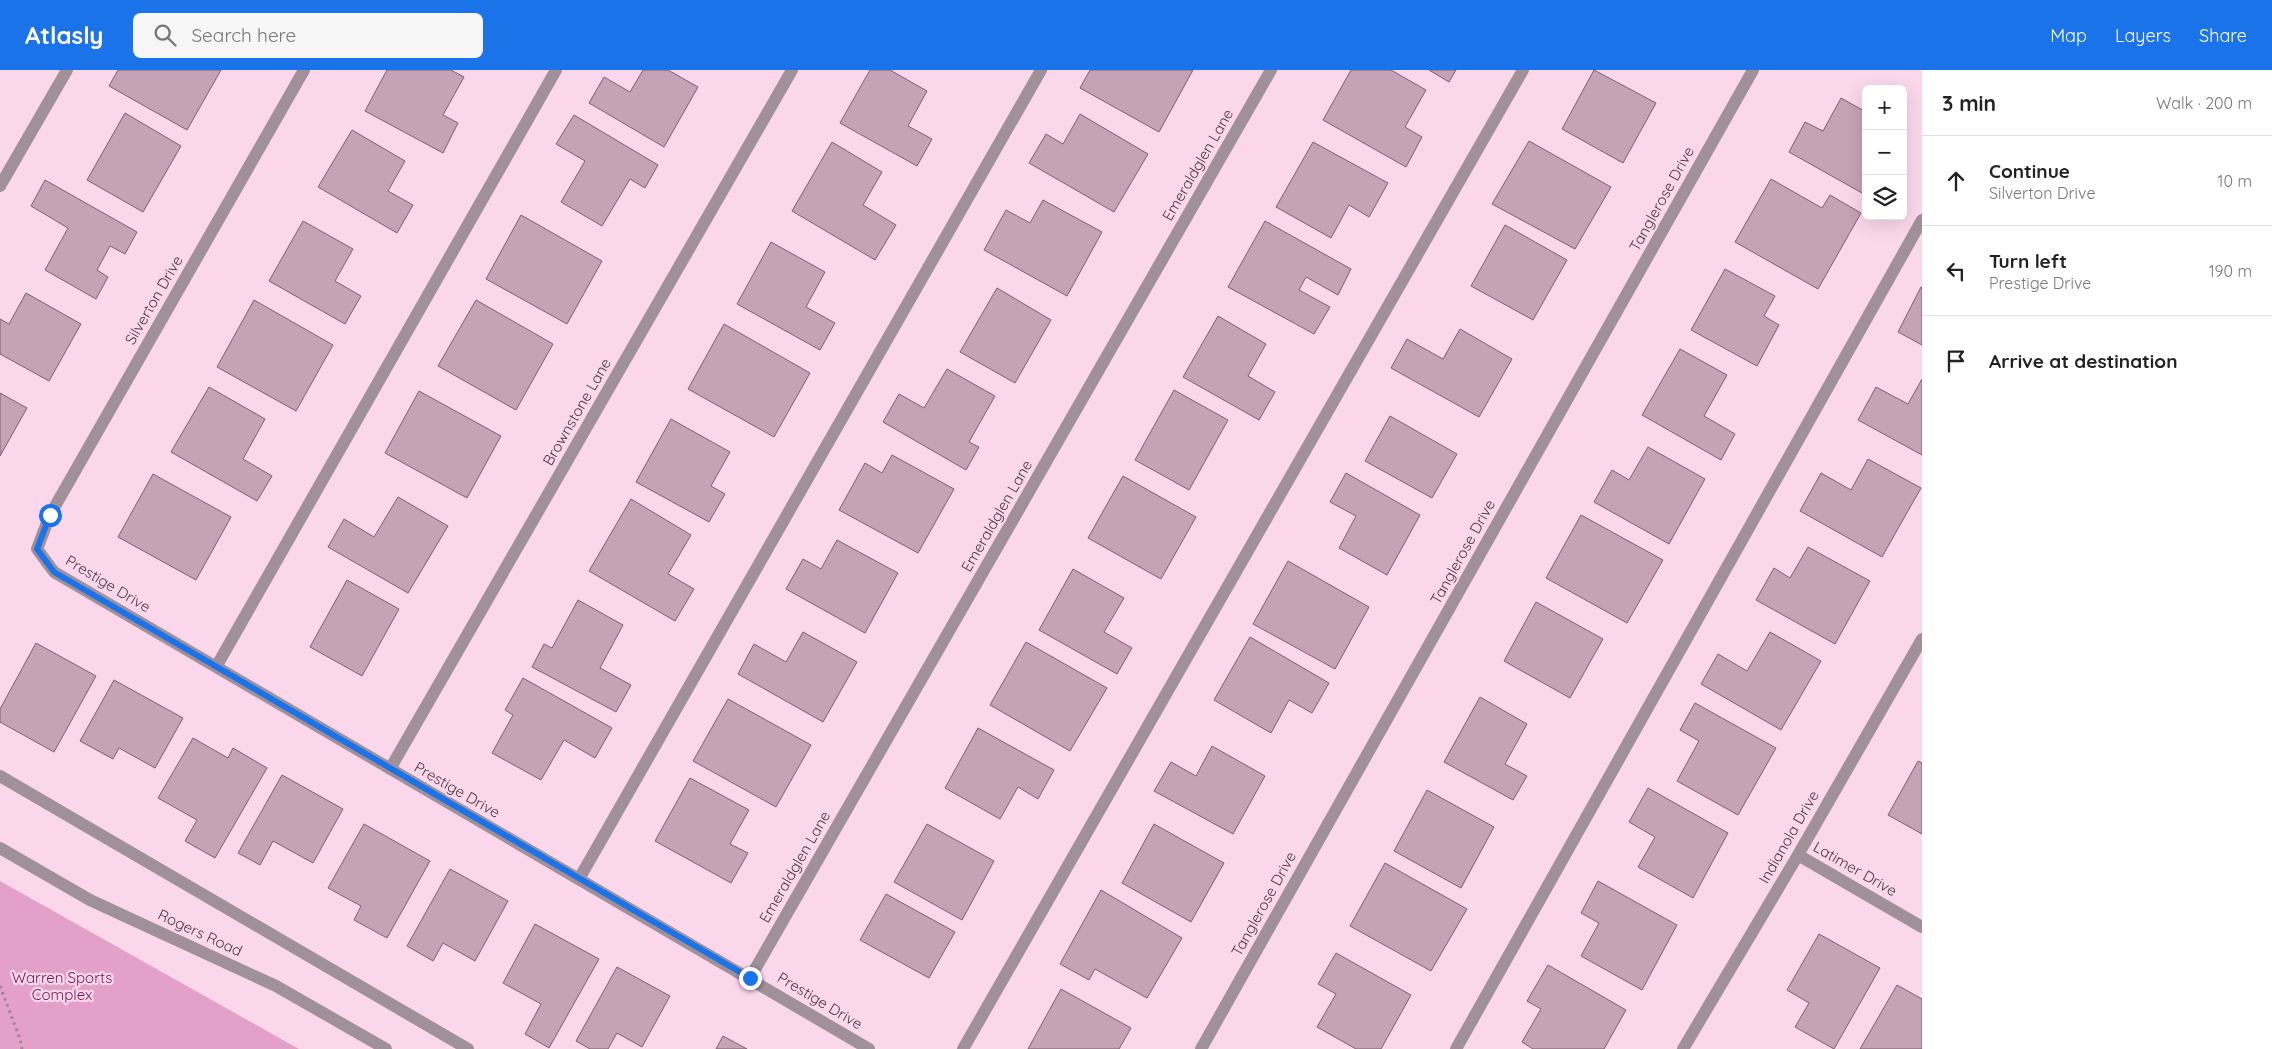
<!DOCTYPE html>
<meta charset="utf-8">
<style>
:root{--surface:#fff;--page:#f6f6f6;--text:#222;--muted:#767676;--line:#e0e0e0;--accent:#1a73e8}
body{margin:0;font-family:Quicksand,sans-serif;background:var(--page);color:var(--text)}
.controls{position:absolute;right:15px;top:15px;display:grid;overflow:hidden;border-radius:8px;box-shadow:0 5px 20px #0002}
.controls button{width:45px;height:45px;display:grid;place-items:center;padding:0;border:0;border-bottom:1px solid var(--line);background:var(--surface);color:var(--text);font:25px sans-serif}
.stop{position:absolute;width:15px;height:15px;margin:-11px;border:4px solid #1a73e8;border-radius:50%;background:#fff}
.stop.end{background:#1a73e8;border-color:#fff;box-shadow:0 1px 5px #0008}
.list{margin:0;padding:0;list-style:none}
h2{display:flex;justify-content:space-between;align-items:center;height:65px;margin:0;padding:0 20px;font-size:21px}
h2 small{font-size:16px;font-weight:400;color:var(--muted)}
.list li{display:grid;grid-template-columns:32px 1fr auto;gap:15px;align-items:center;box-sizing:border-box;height:90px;padding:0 20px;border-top:1px solid var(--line)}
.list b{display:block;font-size:19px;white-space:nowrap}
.list p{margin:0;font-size:16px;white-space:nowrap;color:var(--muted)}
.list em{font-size:16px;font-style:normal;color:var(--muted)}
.icon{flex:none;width:28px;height:28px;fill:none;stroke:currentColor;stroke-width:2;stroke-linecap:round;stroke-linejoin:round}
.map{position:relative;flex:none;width:1922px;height:979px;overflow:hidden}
header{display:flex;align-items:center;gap:30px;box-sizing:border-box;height:70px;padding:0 25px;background:var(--accent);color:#fff}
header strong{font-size:24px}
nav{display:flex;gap:28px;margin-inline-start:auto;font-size:18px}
.search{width:350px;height:45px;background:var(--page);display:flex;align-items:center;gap:12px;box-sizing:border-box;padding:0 18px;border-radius:8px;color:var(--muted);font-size:19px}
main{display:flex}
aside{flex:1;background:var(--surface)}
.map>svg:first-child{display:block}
.green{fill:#e3a1c9}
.building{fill:#c5a2b6;stroke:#7e5f72}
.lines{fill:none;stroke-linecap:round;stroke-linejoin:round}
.path{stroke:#9f8695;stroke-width:3;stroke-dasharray:2.5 4;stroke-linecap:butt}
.minor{stroke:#9f9099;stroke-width:12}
.route{stroke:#1a73e8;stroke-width:6}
.labels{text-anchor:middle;stroke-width:4.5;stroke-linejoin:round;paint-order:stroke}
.street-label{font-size:15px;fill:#463840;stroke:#fbd7ec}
.park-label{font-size:15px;fill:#6c1953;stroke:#fbd7ec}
</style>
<header>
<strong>Atlasly</strong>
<div class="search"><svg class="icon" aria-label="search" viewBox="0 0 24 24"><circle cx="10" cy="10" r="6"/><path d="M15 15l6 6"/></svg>Search here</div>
<nav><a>Map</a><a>Layers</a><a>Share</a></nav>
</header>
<main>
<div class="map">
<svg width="1922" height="979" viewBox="0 0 1922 979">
<rect width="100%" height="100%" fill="#fbd7ec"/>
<path class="green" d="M0 811 299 979H0Z"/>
<path class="building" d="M118 0H221L187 60 109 16Z
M387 0H451L464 7 443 45 458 53 443 83 365 41Z
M643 0H668L698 17 664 77 589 33 604 7 630 22Z
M870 0H890L927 21 908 56 932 69 917 96 840 53Z
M1090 0H1193L1159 62 1080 18Z
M1351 0H1391L1426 20 1405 57 1422 67 1406 97 1323 50Z
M1429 0H1456L1449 12Z
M1594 0 1656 33 1623 93 1562 59Z
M1841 28 1866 42V117L1862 123 1789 82 1805 52 1823 61Z
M125 43 181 76 143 142 87 110Z
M1080 44 1148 84 1114 142 1029 93 1046 64 1063 74Z
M574 45 658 95 645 118 630 109 602 156 561 132 585 91 556 74Z
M352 60 405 91 388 121 413 135 397 163 318 117Z
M1529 71 1611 117 1575 179 1492 134Z
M832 72 882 102 863 135 896 155 875 190 792 141Z
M1313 72 1388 113 1369 147 1349 135 1331 168 1276 137Z
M1771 109 1822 138 1830 125 1861 143 1818 219 1735 172Z
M45 110 137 162 125 184 110 176 97 200 108 207 96 229 45 200 68 158 31 136Z
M1043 130 1102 162 1067 226 984 180 1006 140 1030 153Z
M521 145 602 191 567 254 486 209Z
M303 151 353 179 335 211 361 226 345 254 269 211Z
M1265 151 1351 199 1338 225 1306 207 1299 220 1330 237 1314 264 1228 217Z
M1505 155 1567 190 1533 250 1471 216Z
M771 172 825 202 806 237 835 253 820 280 737 234Z
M1725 199 1775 226 1764 246 1779 255 1757 296 1691 260Z
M1921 217H1922V275L1898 262Z
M997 218 1051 250 1015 313 960 282Z
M26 223 81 254 49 311 0 284V249L9 254Z
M254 230 333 275 296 341 217 297Z
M476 230 553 274 516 340 438 296Z
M1218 246 1266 274 1248 306 1275 322 1259 350 1183 307Z
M724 254 810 303 774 367 688 319Z
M1460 259 1512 289 1479 347 1391 298 1407 269 1443 289Z
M1680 279 1727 305 1704 346 1735 364 1721 390 1642 345Z
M947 299 995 326 969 372 979 377 966 400 883 352 899 324 924 338Z
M1922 309V385L1858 350 1876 317 1908 334Z
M209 317 265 349 243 389 272 406 257 431 171 382Z
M1174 320 1228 350 1189 420 1135 390Z
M419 321 501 366 467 428 385 383Z
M0 323 27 338 0 386Z
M1390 346 1457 384 1432 428 1365 391Z
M671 349 730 382 711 416 725 424 709 452 636 412Z
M1648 377 1705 409 1669 474 1594 432 1612 400 1629 410Z
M892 385 954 419 918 483 839 440 865 393 882 403Z
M1868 389 1921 418 1882 487 1800 441 1821 403 1851 420Z
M1346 403 1420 445 1387 505 1339 478 1356 446 1330 432Z
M153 404 231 447 196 510 118 467Z
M1123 406 1196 447 1161 509 1088 468Z
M398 427 448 456 408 523 328 477 344 449 374 467Z
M631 429 691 465 668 504 694 519 675 551 589 501Z
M1581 445 1663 490 1627 553 1546 508Z
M837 470 898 503 865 563 786 519 803 489 821 499Z
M1808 477 1870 511 1835 574 1756 530 1774 498 1790 508Z
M1288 491 1369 537 1335 599 1253 554Z
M1073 499 1124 528 1104 562 1132 578 1117 604 1039 560Z
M347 510 399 539 362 606 310 577Z
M578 530 623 555 600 598 631 615 616 642 532 597 544 574 552 578Z
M1536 532 1603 569 1570 628 1504 591Z
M803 562 857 592 823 652 738 604 754 574 786 592Z
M1770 562 1821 591 1781 660 1701 614 1718 584 1747 601Z
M1250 567 1329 613 1312 643 1289 630 1271 663 1214 630Z
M1026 572 1107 618 1070 681 990 635Z
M36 573 96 606 54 682 0 652V639Z
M523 608 612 658 595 688 564 670 541 710 492 683 513 645 505 640Z
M114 610 183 648 155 698 119 678 113 689 80 671Z
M1480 627 1527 654 1505 694 1527 706 1513 730 1444 692Z
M728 629 811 675 776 737 693 691Z
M1695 633 1776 678 1738 745 1677 711 1699 671 1680 660Z
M978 658 1054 700 1038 729 1018 717 1000 749 945 718Z
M193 668 228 688 233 678 267 698 215 788 185 771 197 750 158 728Z
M1212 676 1265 706 1233 764 1154 721 1171 692 1196 706Z
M1918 691 1922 693V764L1888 745Z
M282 705 343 739 313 793 273 771 260 795 238 783Z
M690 708 749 740 730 774 748 783 731 813 655 771Z
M1648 718 1728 763 1693 828 1638 797 1655 767 1629 752Z
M1427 720 1494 757 1461 818 1394 781Z
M364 754 430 791 387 868 354 850 361 836 328 818Z
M927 754 994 791 962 850 894 812Z
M1154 754 1224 793 1191 852 1122 813Z
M1385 793 1467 839 1431 901 1350 856Z
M450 799 508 831 475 891 443 873 433 891 407 876Z
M1598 811 1677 855 1642 920 1581 886 1599 853 1581 843Z
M1101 820 1182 868 1147 928 1095 899 1089 910 1060 894Z
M886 824 955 862 929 908 860 870Z
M535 854 599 889 549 978 525 964 541 934 503 913Z
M1819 864 1880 898 1834 979 1795 957 1809 933 1787 920Z
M1336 883 1411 925 1381 979H1356L1317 957 1336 924 1318 914Z
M1548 895 1626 940 1604 979H1533L1522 972 1541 939 1527 931Z
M617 897 670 926 642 977 617 963 608 979H590L576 971Z
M1897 915 1922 929V979H1860Z
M1061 919 1131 958 1119 979H1028Z
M723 966 747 979H716Z"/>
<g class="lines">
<path class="path" d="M0 916 20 969 22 979"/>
<path class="minor" d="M304 0 50 445 37 479 54 502 869 979
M0 116 67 0
M216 597 556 0
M390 699 792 0
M0 706 468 979
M0 778 90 830 276 916 386 979
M1798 785 1922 857
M579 809 1041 0
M750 908 1271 0
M963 979 1523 0
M1201 979 1753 0
M1456 979 1922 150
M1683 979 1798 785 1922 569"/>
</g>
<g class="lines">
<path class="route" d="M50 445 37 479 54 502 750 908"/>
</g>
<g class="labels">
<g class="street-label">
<text transform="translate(1198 95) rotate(-60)" y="5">Emeraldglen Lane</text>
<text transform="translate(1662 129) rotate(-61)" y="5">Tanglerose Drive</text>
<text transform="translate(154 230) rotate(-60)" y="5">Silverton Drive</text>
<text transform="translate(577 342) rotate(-60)" y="5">Brownstone Lane</text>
<text transform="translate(997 446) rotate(-60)" y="5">Emeraldglen Lane</text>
<text transform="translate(1463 482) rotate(-61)" y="5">Tanglerose Drive</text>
<text transform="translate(108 514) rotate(31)" y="5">Prestige Drive</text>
<text transform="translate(457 720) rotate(30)" y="5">Prestige Drive</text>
<text transform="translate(1789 767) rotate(-60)" y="5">Indianola Drive</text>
<text transform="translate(795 797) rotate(-60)" y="5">Emeraldglen Lane</text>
<text transform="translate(1855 799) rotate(30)" y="5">Latimer Drive</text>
<text transform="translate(1264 834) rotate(-61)" y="5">Tanglerose Drive</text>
<text transform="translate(200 863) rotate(25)" y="5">Rogers Road</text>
<text transform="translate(820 931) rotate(31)" y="5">Prestige Drive</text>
</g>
<g class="park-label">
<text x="62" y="913">Warren Sports<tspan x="62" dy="17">Complex</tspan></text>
</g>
</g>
</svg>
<div class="controls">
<button>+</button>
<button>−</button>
<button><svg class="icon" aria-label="layers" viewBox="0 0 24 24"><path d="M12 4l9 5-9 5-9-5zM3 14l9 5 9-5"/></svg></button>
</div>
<div class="stop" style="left:50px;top:445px"></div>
<div class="stop end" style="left:750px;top:908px"></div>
</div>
<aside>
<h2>3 min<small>Walk · 200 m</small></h2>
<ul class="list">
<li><svg class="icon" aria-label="ahead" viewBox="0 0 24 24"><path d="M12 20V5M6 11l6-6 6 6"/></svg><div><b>Continue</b><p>Silverton Drive</p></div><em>10 m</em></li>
<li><svg class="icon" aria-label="left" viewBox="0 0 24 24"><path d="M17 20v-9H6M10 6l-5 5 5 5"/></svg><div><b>Turn left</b><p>Prestige Drive</p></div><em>190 m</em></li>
<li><svg class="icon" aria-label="arrive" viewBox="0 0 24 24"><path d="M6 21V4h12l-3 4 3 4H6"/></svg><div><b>Arrive at destination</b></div></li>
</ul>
</aside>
</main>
